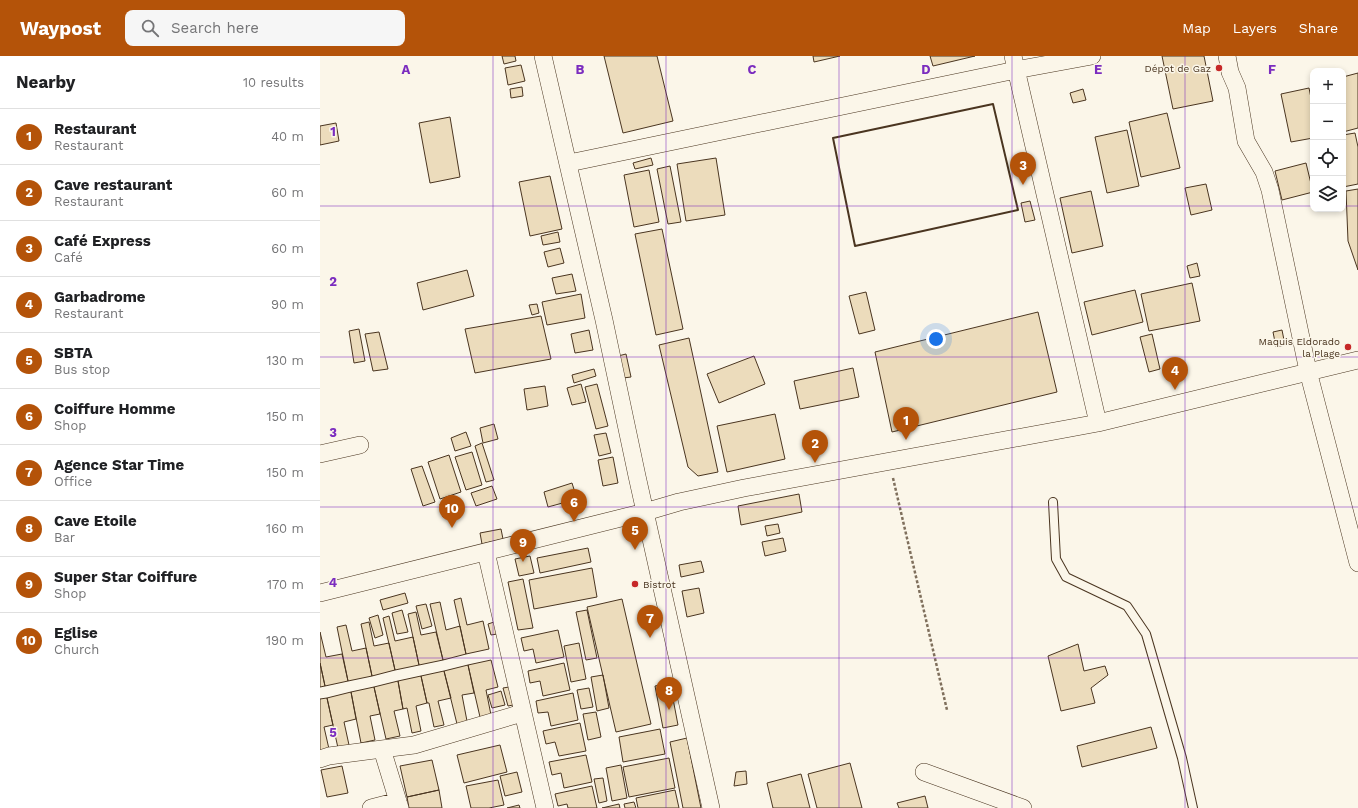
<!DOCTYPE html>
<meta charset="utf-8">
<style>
:root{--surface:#fff;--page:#f6f6f6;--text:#202124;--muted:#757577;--line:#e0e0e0;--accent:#b45309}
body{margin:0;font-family:"Work Sans",sans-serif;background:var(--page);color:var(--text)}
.controls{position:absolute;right:12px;top:12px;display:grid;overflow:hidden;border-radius:8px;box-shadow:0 2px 6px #0003}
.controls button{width:36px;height:36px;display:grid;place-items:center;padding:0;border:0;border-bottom:1px solid var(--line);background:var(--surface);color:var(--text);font:20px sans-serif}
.you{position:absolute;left:616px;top:283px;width:14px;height:14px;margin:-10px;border:3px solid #fff;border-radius:50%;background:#1a73e8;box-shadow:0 0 0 6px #1a73e833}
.badge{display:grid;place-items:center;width:26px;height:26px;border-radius:50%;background:var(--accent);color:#fff;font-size:13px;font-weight:700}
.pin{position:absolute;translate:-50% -33px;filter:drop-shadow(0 1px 2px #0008)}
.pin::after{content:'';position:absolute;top:21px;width:14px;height:12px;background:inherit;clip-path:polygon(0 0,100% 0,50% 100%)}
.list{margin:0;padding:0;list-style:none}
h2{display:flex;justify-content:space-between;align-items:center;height:52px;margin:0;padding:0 16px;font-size:17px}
h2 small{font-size:13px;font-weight:400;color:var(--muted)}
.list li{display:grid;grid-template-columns:26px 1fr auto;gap:12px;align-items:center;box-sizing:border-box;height:56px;padding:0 16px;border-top:1px solid var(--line)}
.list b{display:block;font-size:15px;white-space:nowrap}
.list p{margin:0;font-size:13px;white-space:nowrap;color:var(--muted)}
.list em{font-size:13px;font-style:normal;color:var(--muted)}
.icon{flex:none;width:22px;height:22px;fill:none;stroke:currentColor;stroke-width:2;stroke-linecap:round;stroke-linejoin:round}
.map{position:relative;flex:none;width:1038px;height:752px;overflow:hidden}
header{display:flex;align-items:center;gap:24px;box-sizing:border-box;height:56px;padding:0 20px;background:var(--accent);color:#fff}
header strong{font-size:19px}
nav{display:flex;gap:22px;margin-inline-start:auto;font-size:14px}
.search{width:280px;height:36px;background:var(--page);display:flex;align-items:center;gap:10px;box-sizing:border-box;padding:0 14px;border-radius:8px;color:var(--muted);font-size:15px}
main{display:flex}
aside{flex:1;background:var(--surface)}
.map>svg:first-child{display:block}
.building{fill:#ecdcbc;stroke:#4a3520}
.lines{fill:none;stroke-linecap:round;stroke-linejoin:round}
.service-casing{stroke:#4a3520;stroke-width:10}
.minor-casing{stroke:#4a3520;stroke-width:18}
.path{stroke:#7f6f5c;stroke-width:2.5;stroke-dasharray:3 2;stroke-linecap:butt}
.service{stroke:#fbf6e9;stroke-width:8}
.minor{stroke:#fbf6e9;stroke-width:17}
.wall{stroke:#4a3520;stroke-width:2}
.grid{fill:none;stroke:#7b2cbf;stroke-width:1;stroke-opacity:0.55}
.poi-dot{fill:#c62828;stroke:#fbf6e9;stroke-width:1.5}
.labels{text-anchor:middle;stroke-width:3;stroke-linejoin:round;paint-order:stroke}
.poi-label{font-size:10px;fill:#4a3520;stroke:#fbf6e9;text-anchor:end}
.grid-label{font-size:13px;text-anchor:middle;font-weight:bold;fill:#7b2cbf;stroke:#fbf6e9;stroke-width:3;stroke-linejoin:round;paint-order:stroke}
</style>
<header>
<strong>Waypost</strong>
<div class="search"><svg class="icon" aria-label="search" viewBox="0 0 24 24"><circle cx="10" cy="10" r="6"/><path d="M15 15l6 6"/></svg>Search here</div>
<nav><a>Map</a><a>Layers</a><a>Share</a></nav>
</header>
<main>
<aside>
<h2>Nearby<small>10 results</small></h2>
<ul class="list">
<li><span class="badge">1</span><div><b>Restaurant</b><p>Restaurant</p></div><em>40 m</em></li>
<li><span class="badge">2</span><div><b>Cave restaurant</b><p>Restaurant</p></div><em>60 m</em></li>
<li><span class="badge">3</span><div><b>Café Express</b><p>Café</p></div><em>60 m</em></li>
<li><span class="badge">4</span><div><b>Garbadrome</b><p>Restaurant</p></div><em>90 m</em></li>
<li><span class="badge">5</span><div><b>SBTA</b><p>Bus stop</p></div><em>130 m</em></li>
<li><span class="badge">6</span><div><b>Coiffure Homme</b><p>Shop</p></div><em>150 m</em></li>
<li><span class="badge">7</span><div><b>Agence Star Time</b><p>Office</p></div><em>150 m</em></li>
<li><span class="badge">8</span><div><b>Cave Etoile</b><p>Bar</p></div><em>160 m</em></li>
<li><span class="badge">9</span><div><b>Super Star Coiffure</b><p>Shop</p></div><em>170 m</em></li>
<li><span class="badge">10</span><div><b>Eglise</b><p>Church</p></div><em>190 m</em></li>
</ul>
</aside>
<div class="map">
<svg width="1038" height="752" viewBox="0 0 1038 752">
<rect width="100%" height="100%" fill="#fbf6e9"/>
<path class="building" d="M182 0H195L196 5 184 8Z
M284 0H337L353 65 303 77Z
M493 0H520L494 6Z
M610 0H655L613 10Z
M842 0H884L893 45 853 53Z
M201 9 205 25 188 29 185 12Z
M1038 17V72L1023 76V21Z
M202 31 203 40 191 42 190 33Z
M989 32 993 52V82L971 86 961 38Z
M763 33 766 44 753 47 750 37Z
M847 57 860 112 821 121 809 66Z
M130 61 140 121 110 127 99 67Z
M16 67 19 85 0 89V70Z
M807 74 819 130 787 137 775 81Z
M1035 77 1038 91V128L1023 131V79Z
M331 102 333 109 315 113 313 107Z
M396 102 405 159 366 165 357 108Z
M986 107 993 136 962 144 955 115Z
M350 110 361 166 348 168 337 113Z
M329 114 339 166 314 171 304 119Z
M230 120 242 173 210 180 199 126Z
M886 128 892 154 871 159 865 132Z
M1038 133V214L1028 185 1026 135Z
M771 135 783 190 752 197 740 142Z
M710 145 715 164 705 166 701 147Z
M342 173 363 273 336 279 315 178Z
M238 176 240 186 223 189 221 180Z
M240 192 244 207 228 211 224 196Z
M877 207 880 220 870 222 867 210Z
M147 214 154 240 103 254 97 227Z
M252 218 256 235 236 238 232 222Z
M872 227 880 265 829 275 821 238Z
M815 234 823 266 772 279 764 246Z
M546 236 555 274 539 278 529 240Z
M261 238 265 262 227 269 222 246Z
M217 248 219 257 212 259 209 249Z
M718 256 737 336 572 376 555 296Z
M221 260 231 303 155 317 145 273Z
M39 273 45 305 34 307 29 275Z
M269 274 273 294 255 297 251 278Z
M962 274 965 289 956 291 953 276Z
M59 276 68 313 53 315 45 278Z
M832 278 840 313 829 316 820 281Z
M369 282 398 416 378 420 368 411 339 289Z
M306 298 311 321 303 322 298 300Z
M434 300 445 328 399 347 387 318Z
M533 312 539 341 480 353 474 325Z
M274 313 276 320 254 327 252 319Z
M261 328 266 346 252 349 247 332Z
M277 328 288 370 276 373 265 331Z
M225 330 228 350 207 354 204 333Z
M455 358 465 403 407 416 397 370Z
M174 368 178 383 163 387 160 372Z
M146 376 151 390 135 395 131 382Z
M286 377 291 397 279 400 274 379Z
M162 387 174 424 166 426 155 390Z
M152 396 162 429 146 434 135 401Z
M129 399 141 436 120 443 108 406Z
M293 401 298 427 283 430 278 404Z
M102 410 115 446 103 450 91 413Z
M252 427 257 443 228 451 224 436Z
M172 430 177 443 156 450 151 437Z
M479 438 482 456 421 469 418 450Z
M139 443 143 457 123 461 120 448Z
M458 468 460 477 447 480 445 470Z
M181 473 183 483 162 488 160 477Z
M463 482 466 495 445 500 442 486Z
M268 492 271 506 220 517 217 502Z
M210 500 214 517 199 520 195 503Z
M381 505 384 516 361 521 359 509Z
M272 512 277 541 214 553 209 524Z
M203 523 213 572 198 574 188 526Z
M379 532 384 557 367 561 362 535Z
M85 537 88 547 63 554 60 544Z
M141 542 147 569 163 565 169 593 146 598 134 544Z
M302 543 331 668 296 676 267 551Z
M120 546 126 574 140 570 146 598 123 604 110 548Z
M106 548 112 570 102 573 96 550Z
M82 554 88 576 77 578 72 557Z
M267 554 277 602 266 604 256 556Z
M96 556 101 579 116 576 123 604 99 609 88 558Z
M58 559 63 579 55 582 49 562Z
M69 560 75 585 93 581 99 609 75 614 63 562Z
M49 566 54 590 69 587 75 614 52 620 41 568Z
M174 566 177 578 171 579 168 568Z
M26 569 32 595 46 592 52 620 28 625 17 571Z
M238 574 244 601 216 607 213 593 204 595 201 582Z
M0 576 6 601 22 598 28 625 5 630 0 607Z
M259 587 266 623 251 626 244 590Z
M758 588 764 615 785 610 788 619 771 632 775 647 741 655 728 600Z
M171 604 178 631 166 634 171 659 160 661 148 609Z
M0 607 5 630 0 631Z
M244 607 250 634 223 640 220 625 210 627 208 615Z
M148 609 154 637 142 639 147 665 137 668 124 615Z
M124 615 131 642 118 645 124 669 114 671 109 647H107L101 620Z
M283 619 289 652 277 655 271 621Z
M101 620 107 647 96 650 101 675 92 677 87 652 83 653 78 625Z
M78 625 83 653 74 655 80 680 66 683 54 631Z
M350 627 358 669 343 672 335 630Z
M54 631 60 658 50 660 55 684 41 687 31 636Z
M189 631 193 649 188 650 183 632Z
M269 632 273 651 261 653 257 634Z
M181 635 185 649 172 652 168 639Z
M31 636 36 663 24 666 29 689 18 692 7 642Z
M253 637 258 664 231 670 228 656 218 657 216 645Z
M7 642 13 669 4 671 9 693 0 695V643Z
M276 656 281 681 268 684 263 658Z
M260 667 266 695 239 700 235 686 226 688 223 675Z
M831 671 837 692 762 711 757 690Z
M340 673 345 698 303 706 299 681Z
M367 682 381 752H363L350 686Z
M180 689 187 716 144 727 137 699Z
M266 699 272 726 244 732 241 717 232 719 229 706Z
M349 702 355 732 309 741 303 711Z
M112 704 119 734 87 741 80 710Z
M530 707 542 752H497L488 718Z
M301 709 307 742 292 745 286 712Z
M22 710 28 737 7 741 1 714Z
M426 715 427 728 414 730 416 716Z
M197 716 202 736 185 740 180 720Z
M481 718 490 752H453L447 727Z
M283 722 287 745 279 747 274 723Z
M178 724 184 749 169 752H151L146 730Z
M272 730 277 752H248L247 748 238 750 235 738Z
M119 734 122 752H89L87 741Z
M355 734 359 752H318L316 742Z
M605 740 608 752H579L577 747Z
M314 746 316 752H305L304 748Z
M299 748 300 752H282Z
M199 749 200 752H187Z"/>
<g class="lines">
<defs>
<path id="service" d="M733 446 736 503 746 521 807 550 826 578 862 702 873 752"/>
<path id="minor" d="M223 0 284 264 317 420 391 752
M693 0 778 367
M907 0 910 16 917 32 926 85 944 116 950 134 988 315 1038 507
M249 107 696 14 772 0
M0 398 40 389
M166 496 225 752
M0 537 325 456 359 446 424 432 778 367 1038 304
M0 703 9 700 62 693
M604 716 703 752
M51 752 78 745
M80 752 62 693 94 689 202 657"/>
</defs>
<use href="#service" class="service-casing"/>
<use href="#minor" class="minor-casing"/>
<path class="path" d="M573 422 627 654"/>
<use href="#service" class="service"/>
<use href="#minor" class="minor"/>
<path class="wall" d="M673 48 698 154 535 190 513 82Z"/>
</g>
<path class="grid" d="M173 0V752M346 0V752M519 0V752M692 0V752M865 0V752M0 150H993M1023 150H1038M0 301H1038M0 451H1038M0 602H1038"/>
<g class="poi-dot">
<circle cx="899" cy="12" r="4"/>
<circle cx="1028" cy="291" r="4"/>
<circle cx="315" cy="528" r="4"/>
</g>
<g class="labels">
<g class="poi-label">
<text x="891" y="16">Dépot de Gaz</text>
<text x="1020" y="289">Maquis Eldorado<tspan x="1020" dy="12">la Plage</tspan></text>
<text x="323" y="532" text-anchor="start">Bistrot</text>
</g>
</g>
<g class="grid-label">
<text x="86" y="18">A</text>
<text x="260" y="18">B</text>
<text x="432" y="18">C</text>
<text x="606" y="18">D</text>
<text x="778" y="18">E</text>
<text x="952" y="18">F</text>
<text x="13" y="80">1</text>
<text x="13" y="230">2</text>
<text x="13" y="381">3</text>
<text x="13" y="531">4</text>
<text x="13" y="681">5</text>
</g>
</svg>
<div class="controls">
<button>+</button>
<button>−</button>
<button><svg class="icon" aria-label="locate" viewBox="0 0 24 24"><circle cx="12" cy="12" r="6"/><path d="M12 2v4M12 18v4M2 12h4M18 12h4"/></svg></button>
<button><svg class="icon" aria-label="layers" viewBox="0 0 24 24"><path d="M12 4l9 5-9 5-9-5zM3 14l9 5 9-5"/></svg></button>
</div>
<div class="you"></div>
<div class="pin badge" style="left:586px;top:384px">1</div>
<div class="pin badge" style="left:495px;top:407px">2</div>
<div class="pin badge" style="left:703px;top:129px">3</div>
<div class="pin badge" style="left:855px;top:334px">4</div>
<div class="pin badge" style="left:315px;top:494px">5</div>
<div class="pin badge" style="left:254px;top:466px">6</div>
<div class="pin badge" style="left:330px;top:582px">7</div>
<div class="pin badge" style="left:349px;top:654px">8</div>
<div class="pin badge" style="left:203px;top:506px">9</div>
<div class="pin badge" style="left:132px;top:472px">10</div>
</div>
</main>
